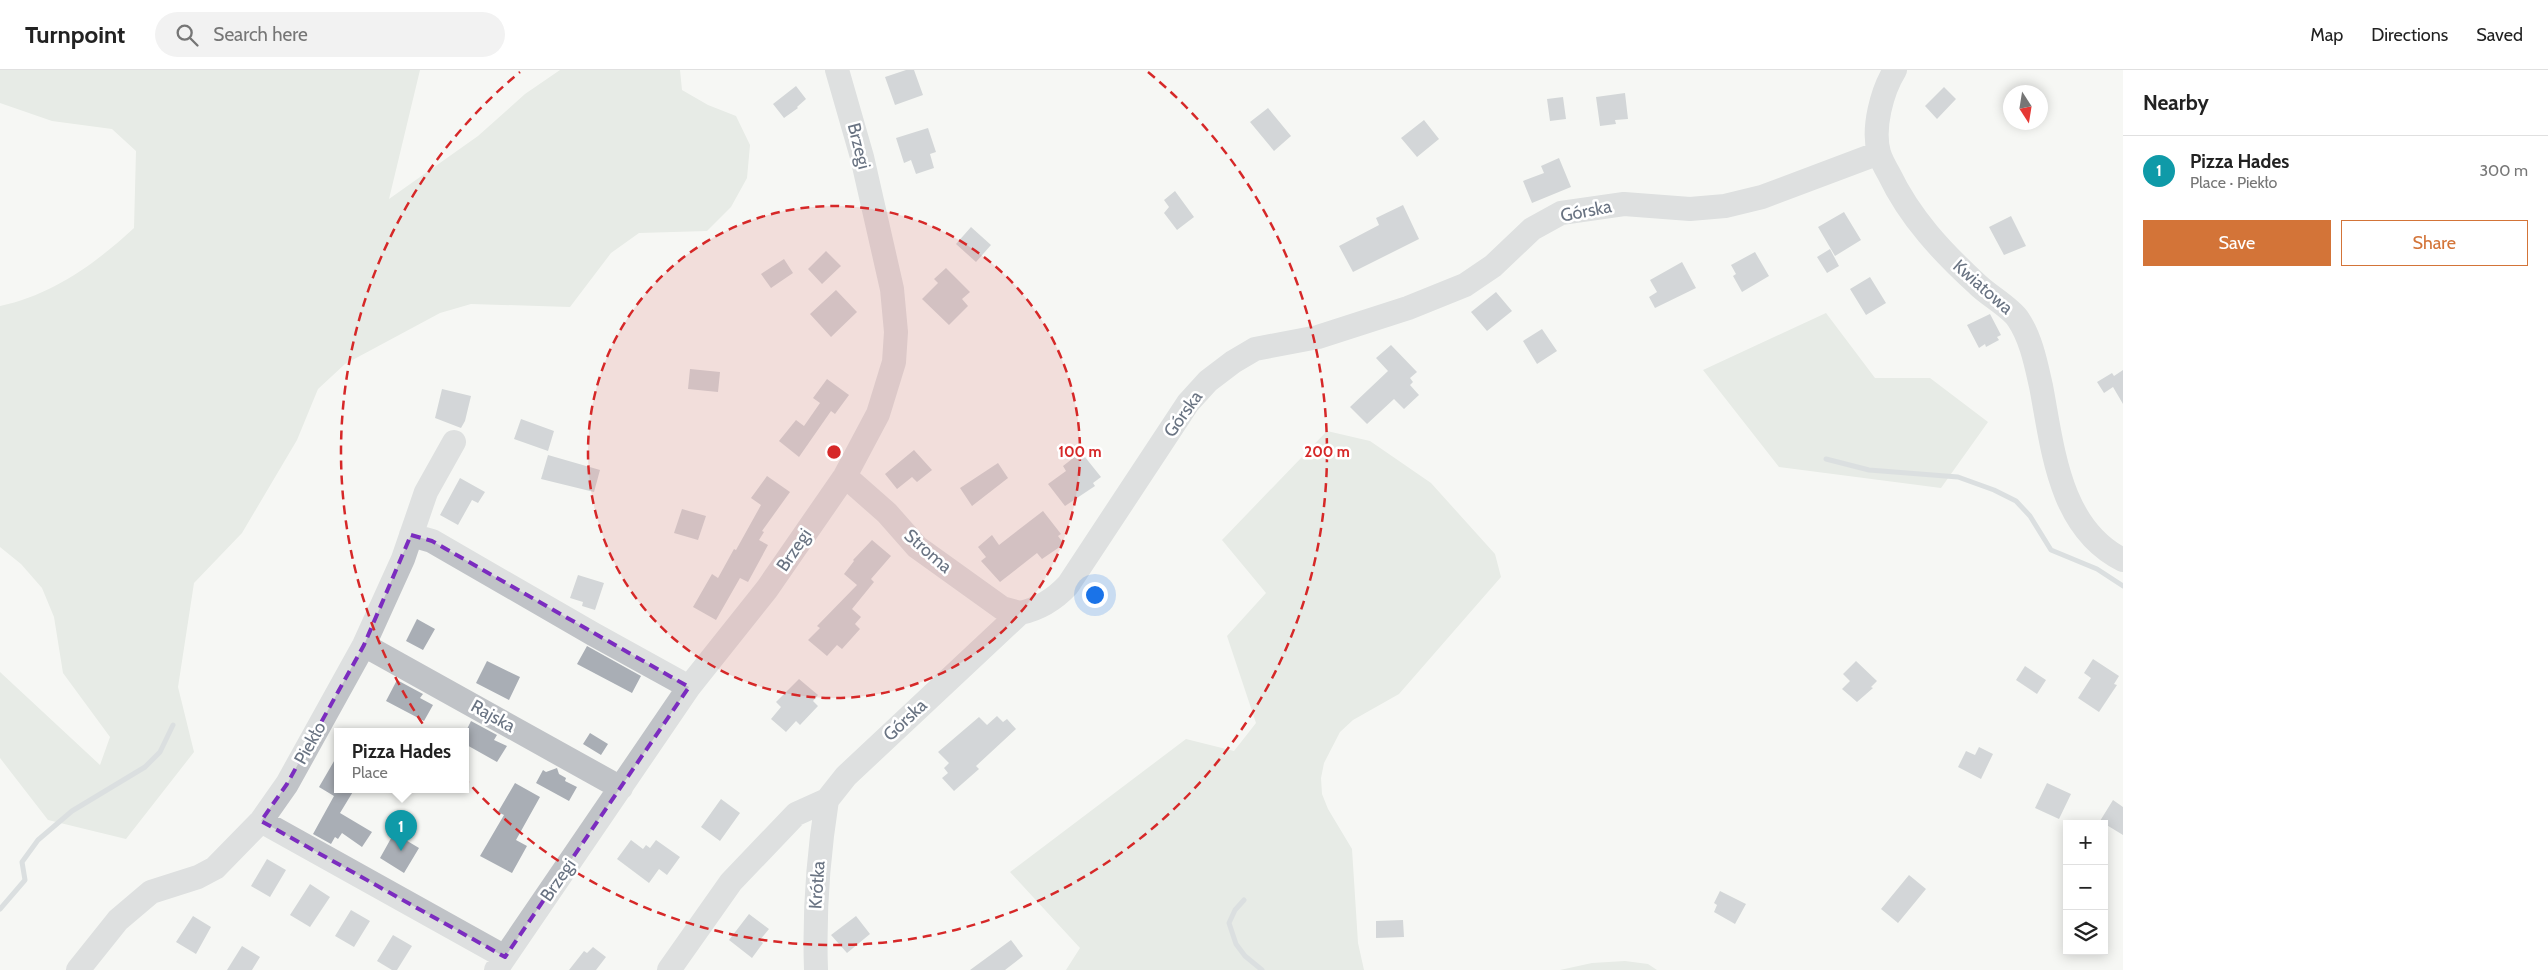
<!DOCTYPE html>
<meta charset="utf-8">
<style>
:root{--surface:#fff;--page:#f2f2f2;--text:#222;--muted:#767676;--line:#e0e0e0;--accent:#d37438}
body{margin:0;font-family:Cabin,sans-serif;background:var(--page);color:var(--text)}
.controls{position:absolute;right:15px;bottom:15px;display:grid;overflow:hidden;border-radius:0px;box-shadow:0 2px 12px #0003}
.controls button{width:45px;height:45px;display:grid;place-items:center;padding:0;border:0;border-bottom:1px solid var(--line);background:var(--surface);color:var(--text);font:25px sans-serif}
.compass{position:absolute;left:2003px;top:15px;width:45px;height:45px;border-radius:50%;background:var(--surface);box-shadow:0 2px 12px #0003;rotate:168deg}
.you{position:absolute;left:1094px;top:524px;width:18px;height:18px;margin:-12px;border:4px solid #fff;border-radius:50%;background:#1a73e8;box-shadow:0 0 0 8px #1a73e833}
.badge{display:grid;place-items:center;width:32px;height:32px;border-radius:50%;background:var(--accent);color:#fff;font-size:16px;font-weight:700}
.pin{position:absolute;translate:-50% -41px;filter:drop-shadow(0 1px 2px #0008)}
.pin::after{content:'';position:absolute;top:26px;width:18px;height:15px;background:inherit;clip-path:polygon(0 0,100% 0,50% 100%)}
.popup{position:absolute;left:334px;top:658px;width:135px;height:65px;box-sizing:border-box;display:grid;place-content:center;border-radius:0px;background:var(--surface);filter:drop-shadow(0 1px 4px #0005);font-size:16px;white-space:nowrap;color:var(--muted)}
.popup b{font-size:19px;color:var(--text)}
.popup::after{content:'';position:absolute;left:50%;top:100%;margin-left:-10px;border:10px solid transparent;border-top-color:var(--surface)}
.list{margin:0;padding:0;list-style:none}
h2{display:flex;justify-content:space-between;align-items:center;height:65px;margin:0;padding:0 20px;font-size:21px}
h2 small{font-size:16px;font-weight:400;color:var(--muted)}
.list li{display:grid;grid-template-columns:32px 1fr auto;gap:15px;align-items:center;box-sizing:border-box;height:70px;padding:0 20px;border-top:1px solid var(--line)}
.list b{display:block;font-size:19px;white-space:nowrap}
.list p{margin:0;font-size:16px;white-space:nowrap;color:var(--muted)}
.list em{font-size:16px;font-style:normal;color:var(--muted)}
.actions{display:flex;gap:10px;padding:15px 20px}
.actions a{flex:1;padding:11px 0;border:1px solid var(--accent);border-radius:0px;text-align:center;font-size:18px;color:var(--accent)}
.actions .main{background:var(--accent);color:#fff}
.icon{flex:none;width:28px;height:28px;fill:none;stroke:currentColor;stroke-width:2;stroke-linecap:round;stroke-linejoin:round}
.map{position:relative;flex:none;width:2123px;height:900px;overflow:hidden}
header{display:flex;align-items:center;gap:30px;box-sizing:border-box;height:70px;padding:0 25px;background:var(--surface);border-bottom:1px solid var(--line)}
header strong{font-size:24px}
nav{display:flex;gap:28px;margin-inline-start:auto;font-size:18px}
.search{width:350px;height:45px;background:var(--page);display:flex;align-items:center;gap:12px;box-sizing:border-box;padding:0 18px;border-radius:28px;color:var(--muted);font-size:19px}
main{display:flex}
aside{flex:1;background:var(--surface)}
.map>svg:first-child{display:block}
.green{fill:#d5dbd4}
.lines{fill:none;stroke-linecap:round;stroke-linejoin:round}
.stream{stroke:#bac2c8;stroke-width:5}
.building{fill:#a9aeb5}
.minor{stroke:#c0c3c7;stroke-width:24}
.marked{fill:none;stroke:#7b2cbf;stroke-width:4;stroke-dasharray:10 6;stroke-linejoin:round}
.ring{fill:none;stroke:#d62828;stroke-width:2.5;stroke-dasharray:9 6}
.labels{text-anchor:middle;stroke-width:5;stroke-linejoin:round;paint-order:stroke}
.street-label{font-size:18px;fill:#697382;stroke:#fff}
.centre{fill:#d62828;stroke:#fff;stroke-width:2.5}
.ring-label{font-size:15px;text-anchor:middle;font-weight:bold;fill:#d62828;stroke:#fff;stroke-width:5;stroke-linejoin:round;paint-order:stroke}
</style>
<header>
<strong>Turnpoint</strong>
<div class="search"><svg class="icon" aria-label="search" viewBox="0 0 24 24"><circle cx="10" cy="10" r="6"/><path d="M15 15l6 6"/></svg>Search here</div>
<nav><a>Map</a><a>Directions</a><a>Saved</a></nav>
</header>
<main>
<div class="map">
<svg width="2123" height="900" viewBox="0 0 2123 900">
<rect width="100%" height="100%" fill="#f6f7f4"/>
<path class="green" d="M0 0H420L389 129 478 66 525 24 560 0H680L682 20 708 35 736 46 750 75 747 108 731 137 707 161 639 163 611 183 570 237 471 234 440 243 345 294 318 319 297 370 242 463 194 513 178 617 194 682 126 769 48 750 0 688V602L100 695 110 667 63 603 54 547 42 518 21 494 0 477V236C52 225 95 194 134 158L136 81 112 59 52 51 0 33Z
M1826 243 1875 308H1930L1988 352 1941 418 1779 397 1703 300Z
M1327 361 1370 371 1431 413 1495 484 1501 507 1399 624 1353 650 1340 662 1324 693 1321 708 1322 724 1328 739 1352 779 1358 873 1364 900H1066L1080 878 1010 802 1186 669 1234 681 1256 653 1227 566 1266 523 1222 470Z
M1625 891 1648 894 1657 900H1560L1592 893Z"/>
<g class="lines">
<path class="stream" d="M1826 389 1869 400 1958 407 1994 420 2016 431 2030 446 2051 480 2097 499 2123 516
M1244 830 1235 840 1229 853 1236 874 1245 886 1262 900
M0 839 25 810 22 792 38 770 72 741 145 697 160 682 173 655"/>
</g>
<path class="building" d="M906 0H914L923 25 895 35 885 7Z
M796 16 806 29 797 37 798 38 784 48 773 34Z
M1944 17 1956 29 1937 49 1925 36Z
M1625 23 1628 49 1615 50 1616 54 1600 56 1596 27Z
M1563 27 1566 49 1550 51 1547 29Z
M1268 38 1291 66 1274 81 1250 52Z
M1424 50 1439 69 1417 87 1401 68Z
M928 58 936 82 930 84 934 98 916 104 911 90 904 93 896 68Z
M1559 88 1571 117 1532 133 1523 111 1544 103 1541 96Z
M1175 121 1194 147 1177 160 1164 143 1169 137 1164 130Z
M1403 135 1419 169 1353 202 1339 176 1379 155 1376 148Z
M1844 142 1861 170 1835 186 1818 157Z
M2011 146 2026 176 2004 185 1989 157Z
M971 157 991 175 976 192 956 174Z
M1830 179 1839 196 1827 203 1817 187Z
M826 181 841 196 822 214 808 199Z
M1755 182 1769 206 1742 222 1733 206 1736 204 1731 195Z
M784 189 793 203 771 218 761 204Z
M1682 192 1696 218 1655 238 1649 227 1657 222 1650 210Z
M946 198 970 222 962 229 968 236 949 255 922 229 938 213 934 209Z
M1870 207 1886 233 1866 245 1850 219Z
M836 220 857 242 831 267 810 244Z
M1496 222 1512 241 1487 261 1471 242Z
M1990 244 2001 265 1997 267 1999 270 1986 277 1985 274 1979 278 1967 255Z
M1542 259 1557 281 1537 294 1523 271Z
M1391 275 1417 302 1410 308 1413 312 1410 315 1419 325 1404 339 1394 329 1367 354 1350 337 1388 301 1376 288Z
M690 299 720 302 718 322 688 319Z
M2123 300V334L2113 317 2104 323 2097 312 2112 303 2114 306Z
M827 309 849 325 835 344 831 341 799 387 779 371 796 350 804 356 820 333 813 328Z
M442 319 471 326 465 351 461 358 435 348Z
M521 349 554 361 548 381 514 369Z
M914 380 932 400 917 412 912 407 897 419 885 404Z
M1081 382 1101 407 1093 413 1095 416 1065 436 1048 414 1066 401 1063 396Z
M548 385 600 400 594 422 541 409Z
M998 393 1008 408 972 436 960 418Z
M767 406 790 422 762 461 764 462 759 470 768 475 748 512 740 508 716 550 693 537 712 504 718 508 734 479 736 480 761 435 751 428Z
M460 408 485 422 478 433 472 430 458 455 440 445Z
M682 439 706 446 698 470 674 463Z
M1043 441 1061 464 1058 466 1064 474 1042 489 1037 483 1000 512 981 491 986 487 978 477 992 465 999 475Z
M872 470 891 486 871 509 874 512 852 539 861 547 855 554 860 559 842 579 837 575 827 586 808 570 820 558 817 556 857 515 844 504 854 491 853 490Z
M578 505 604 513 595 540 582 536 583 532 570 528Z
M417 549 435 559 423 580 406 571Z
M587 576 641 606 632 623 577 594Z
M2093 589 2119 606 2114 614 2117 615 2099 642 2078 628 2091 608 2084 603Z
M487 591 520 607 509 630 476 613Z
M1856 591 1877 611 1871 617 1873 618 1857 632 1842 619 1850 611 1843 604Z
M2025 596 2046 610 2037 624 2016 610Z
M799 609 818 625 813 631 818 636 800 655 796 651 786 662 771 649 781 637 776 632Z
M397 610 423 624 420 628 433 635 424 651 386 631Z
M997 646 1003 652 1007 649 1016 659 976 696 979 699 954 721 942 708 948 703 944 698 949 693 938 682 979 647 987 655Z
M471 651 497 665 494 670 507 676 497 692 465 674V663Z
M590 663 608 674 601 685 583 674Z
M1979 677 1993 684 1981 709 1958 697 1966 681 1975 685Z
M337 686V721L354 720 340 743 372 762 362 777 342 763 338 769 335 767 331 774 313 764 334 726 319 717Z
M557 698 559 704 566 708 565 711 577 717 569 731 536 713 543 700 546 702Z
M515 713 540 727 516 770 527 776 512 803 480 786 504 745 498 742Z
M2047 713 2071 724 2059 749 2035 738Z
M721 729 740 743 720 771 701 757Z
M2113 730 2123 737V765L2100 751Z
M394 763 419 778 404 803 380 788Z
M631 770 643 779 646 775 650 778 656 770 680 787 667 805 659 799 649 813 617 789Z
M267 789 286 800 270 827 251 816Z
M1909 805 1926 819 1898 853 1881 839Z
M310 814 330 827 310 857 290 845Z
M1720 821 1746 834 1735 854 1714 842 1717 835 1714 833Z
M351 840 370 851 354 877 335 866Z
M749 844 769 859 760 870 763 873 752 888 729 870Z
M193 846 211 857 196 884 176 872Z
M856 846 870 864 847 883 831 865Z
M1403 850 1404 867 1376 868V851Z
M393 865 412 876 397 900H392L377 891Z
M1011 870 1023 886 1005 900H970Z
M242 876 260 887 252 900H227Z
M593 877 606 887 596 900H569L584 881 587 883Z"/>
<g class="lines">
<path class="minor" d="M1895 0C1882 21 1872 58 1879 83 1881 90 1885 97 1889 104 1910 148 1942 182 1978 215 1988 225 2011 238 2018 249 2031 268 2036 294 2041 316 2053 379 2059 458 2123 490
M845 406 887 443 917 477 1002 538 1020 543
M411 465 432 471 593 564 689 617
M364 575 621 718
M261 751 505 887
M78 900 118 850 151 822 198 807 215 798 261 751 287 714 364 575 403 489 426 422 454 372
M496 900 689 617 767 519 845 406 878 344 894 292 896 262 892 219 862 87 837 0
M669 900 731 812 796 744 827 730 846 706 1020 543C1039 539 1055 529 1068 515L1188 333 1208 311 1233 292 1255 279 1318 267 1408 238 1465 215 1493 196 1532 159 1561 143 1624 134 1690 139 1725 136 1762 127 1879 83
M816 900C814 843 818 787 827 730"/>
</g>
<path d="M0 0H2123V900H0ZM411 465 432 471 689 617 505 887 261 751 287 714 364 575Z" fill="#f6f7f4" fill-opacity=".55" fill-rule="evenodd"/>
<path class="marked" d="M411 465 432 471 689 617 505 887 261 751 287 714 364 575Z"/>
<circle cx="834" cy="382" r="246" fill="#d62828" fill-opacity=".12"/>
<g class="ring">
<circle cx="834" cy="382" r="246"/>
<path d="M1148 2A493 493 0 1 1 520 2"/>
</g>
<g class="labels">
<g class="street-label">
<text transform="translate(859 76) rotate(76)" y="6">Brzegi</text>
<text transform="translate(1586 141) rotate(-11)" y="6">Górska</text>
<text transform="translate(1983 217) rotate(41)" y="6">Kwiatowa</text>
<text transform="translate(1183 344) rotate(-54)" y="6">Górska</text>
<text transform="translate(794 480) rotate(-56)" y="6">Brzegi</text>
<text transform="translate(928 481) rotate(41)" y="6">Stroma</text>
<text transform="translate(493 646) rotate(29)" y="6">Rajska</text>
<text transform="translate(905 650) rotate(-43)" y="6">Górska</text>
<text transform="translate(310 673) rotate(-61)" y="6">Piekło</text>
<text transform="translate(558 810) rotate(-55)" y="6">Brzegi</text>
<text transform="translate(817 815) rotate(-86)" y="6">Krótka</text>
</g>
</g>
<circle cx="834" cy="382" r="8" class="centre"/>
<g class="ring-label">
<text x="1080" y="387">100 m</text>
<text x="1327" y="387">200 m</text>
</g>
</svg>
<div class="controls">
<button>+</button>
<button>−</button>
<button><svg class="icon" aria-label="layers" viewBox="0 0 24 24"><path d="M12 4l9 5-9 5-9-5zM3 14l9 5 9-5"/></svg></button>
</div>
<svg class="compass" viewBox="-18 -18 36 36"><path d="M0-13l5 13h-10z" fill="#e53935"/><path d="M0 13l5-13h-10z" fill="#767676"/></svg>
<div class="you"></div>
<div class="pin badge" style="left:401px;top:781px;background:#0f9aa8">1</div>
<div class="popup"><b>Pizza Hades</b>Place</div>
</div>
<aside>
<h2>Nearby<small></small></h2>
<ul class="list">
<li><span class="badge" style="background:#0f9aa8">1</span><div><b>Pizza Hades</b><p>Place · Piekło</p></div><em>300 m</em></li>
</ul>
<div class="actions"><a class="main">Save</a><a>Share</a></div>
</aside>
</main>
